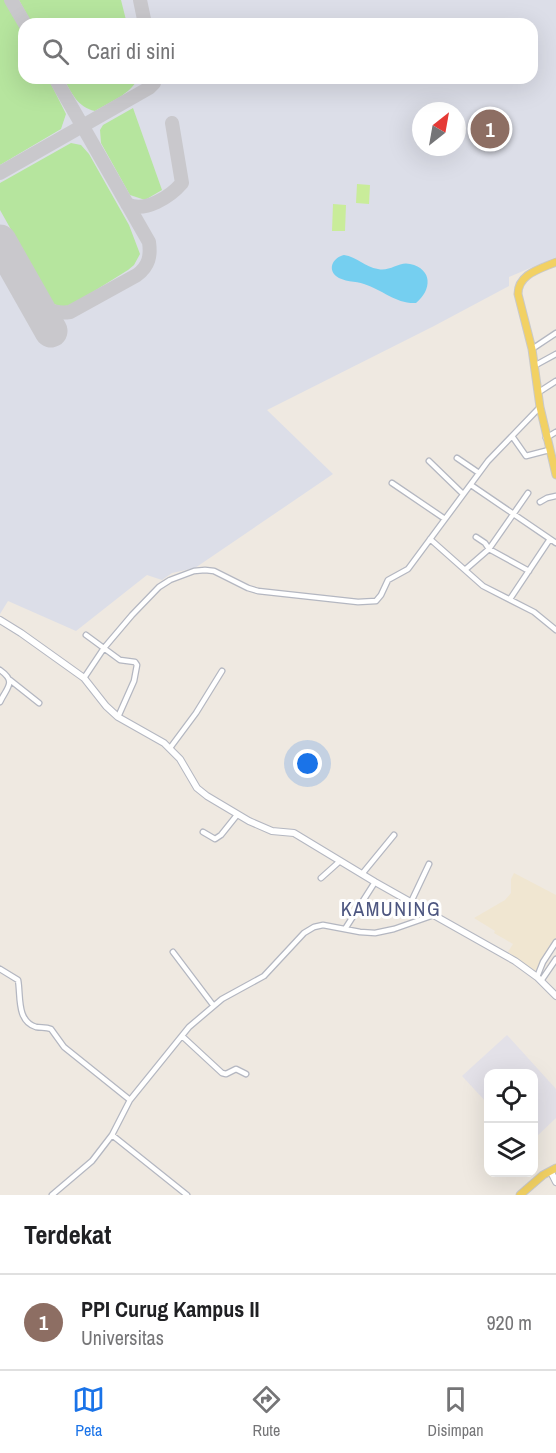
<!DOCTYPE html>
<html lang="id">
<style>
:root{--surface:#fff;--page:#f2f2f2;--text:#202124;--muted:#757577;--line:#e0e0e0;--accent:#1a73e8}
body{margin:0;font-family:"Archivo Narrow",sans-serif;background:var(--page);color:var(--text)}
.controls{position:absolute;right:18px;bottom:18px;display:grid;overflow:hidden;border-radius:12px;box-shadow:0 6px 24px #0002}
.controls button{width:54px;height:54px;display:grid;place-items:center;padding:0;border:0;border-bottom:2px solid var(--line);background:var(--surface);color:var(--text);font:30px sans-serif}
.compass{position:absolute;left:412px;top:102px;width:54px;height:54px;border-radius:50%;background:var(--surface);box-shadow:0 6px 24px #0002;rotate:31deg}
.you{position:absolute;left:308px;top:764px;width:21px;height:21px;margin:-15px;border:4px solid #fff;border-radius:50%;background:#1a73e8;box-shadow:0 0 0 9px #1a73e833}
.badge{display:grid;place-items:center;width:39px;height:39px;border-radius:50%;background:var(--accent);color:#fff;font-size:20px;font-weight:700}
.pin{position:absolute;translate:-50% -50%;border:3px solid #fff;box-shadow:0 2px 6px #0006}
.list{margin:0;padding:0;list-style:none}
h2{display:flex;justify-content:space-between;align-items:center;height:78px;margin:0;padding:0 24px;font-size:26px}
h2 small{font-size:20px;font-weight:400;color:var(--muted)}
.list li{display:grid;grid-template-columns:39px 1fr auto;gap:18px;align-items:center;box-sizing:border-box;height:96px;padding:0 24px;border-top:2px solid var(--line)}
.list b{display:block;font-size:22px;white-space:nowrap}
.list p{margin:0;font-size:20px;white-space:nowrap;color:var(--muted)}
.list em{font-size:20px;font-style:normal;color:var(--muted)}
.icon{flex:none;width:33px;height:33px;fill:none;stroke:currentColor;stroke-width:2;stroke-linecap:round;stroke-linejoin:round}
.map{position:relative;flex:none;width:556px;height:1195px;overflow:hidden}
.search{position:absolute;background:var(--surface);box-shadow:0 6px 24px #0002;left:18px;right:18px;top:18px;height:66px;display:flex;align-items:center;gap:15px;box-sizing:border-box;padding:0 21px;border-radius:18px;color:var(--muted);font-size:22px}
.sheet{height:174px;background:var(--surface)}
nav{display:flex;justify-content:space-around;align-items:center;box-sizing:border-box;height:84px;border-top:2px solid var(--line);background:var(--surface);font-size:16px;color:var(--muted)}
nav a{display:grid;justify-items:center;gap:3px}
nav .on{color:var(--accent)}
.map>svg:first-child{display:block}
.industrial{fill:#e3e1e8}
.education{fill:#f0e6d1}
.airport{fill:#dcdee8;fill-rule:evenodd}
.green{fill:#b6e59e}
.pitch{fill:#c9ec9a}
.water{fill:#75cff0}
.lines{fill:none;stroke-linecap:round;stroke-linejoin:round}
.taxiway{stroke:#c9c8cc;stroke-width:14}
.runway{stroke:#c9c8cc;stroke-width:33}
.street-casing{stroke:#b4b7c1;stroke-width:7}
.secondary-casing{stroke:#b4b7c1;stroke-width:8}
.primary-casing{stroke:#c9c9c9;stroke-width:9}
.street{stroke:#fff;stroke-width:4.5}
.secondary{stroke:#fff;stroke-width:6}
.primary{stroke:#f2d163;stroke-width:7}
.labels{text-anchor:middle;stroke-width:6;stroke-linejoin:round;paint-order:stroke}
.quarter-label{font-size:20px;letter-spacing:1.5px;fill:#4d5680;stroke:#fff}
</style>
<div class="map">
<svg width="556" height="1195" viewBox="0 0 556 1195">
<rect width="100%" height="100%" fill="#efe9e1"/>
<path class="industrial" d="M507 1035 556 1089V1118L534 1139V1074H488V1104L462 1076Z"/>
<path class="education" d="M514 873 556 895V946L540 975 508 952 513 944 494 933 495 931 474 918 505 900 511 893V879Z"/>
<path class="airport" d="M0 0H556V257L509 277V286L434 326 267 410 333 474 195 568 172 573 162 580 147 575 76 631 8 601 0 614ZM24 24H532V78H24ZM421 111H457V147H421Z"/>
<path class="green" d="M0 0H4L24 35V78H48L66 114 61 129 0 165Z
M19 0H121L127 24H32Z
M63 78H138C131 94 110 102 95 111 77 107 72 93 63 78Z
M133 108 162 190 145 200 130 195 101 143 100 130 103 125Z
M71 143 81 145 89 154 129 225 140 254 134 265 128 270 72 305 64 307 53 304 0 210V183Z"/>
<path class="pitch" d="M357 184 370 185 369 204 356 203Z
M333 204 346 205 345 231H332Z"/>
<path class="water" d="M344 255C357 257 365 267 378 269 390 272 399 261 410 264 433 269 432 290 416 303 396 304 383 290 364 284 356 281 343 282 336 276 327 268 334 257 344 255Z"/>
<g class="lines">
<path class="taxiway" d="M11 0 25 24
M140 0 145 24
M0 173 149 88 154 83 155 78
M127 204C145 213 170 197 182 183L172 123
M26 288C37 304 50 315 70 312L137 275C149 266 151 256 149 242L55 78"/>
<path class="runway" d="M0 241 51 331"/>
<defs>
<path id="street" d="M532 349 556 333
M534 366 556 354
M539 392 556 381
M512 436 526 456 549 450
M546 438 556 432
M457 458 479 473
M429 461 463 494
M392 483 445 519
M471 485 556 543
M540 502 547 498 556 496
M476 537 485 543 489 549 529 571
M430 539 483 586 534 612 556 630
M466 569 489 549 528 493
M510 599 550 539
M86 635 120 660 135 662 137 665 134 681 118 717
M0 670C17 682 7 687 0 702
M84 678 104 648 132 615 159 587 170 580 194 571 205 570 214 571 248 588 258 591 358 602 376 601 381 595 388 580 408 569 488 461 540 407
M10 680 39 703
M170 748 196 713 222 671
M203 832 215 839 221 835 237 815
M362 874 394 835
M321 878 340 861
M411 902 429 864
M345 929 375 882
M173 952 213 1005
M0 969 18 980C21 995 16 1021 36 1027 41 1028 46 1027 51 1029L64 1047 130 1100
M537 977 543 962 556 942
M541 981 556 959
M182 1036 222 1073 226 1074 236 1069 246 1074
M112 1135 187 1195
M52 1195 92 1161 112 1135 130 1100 189 1027 222 999 264 976 304 933 314 927 323 925 360 932 375 933 394 929 434 915"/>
<path id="secondary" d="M0 620 21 633 84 678 106 706 118 717 164 743 180 759 197 788 207 796 249 821 272 831 294 833 375 882 515 961 537 977 556 996
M551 1172 556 1182"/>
<path id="primary" d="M556 262C540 269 518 274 518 294L532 349 540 407 556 475
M520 1195 543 1175 556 1168"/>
</defs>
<use href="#street" class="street-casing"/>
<use href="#secondary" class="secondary-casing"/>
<use href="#primary" class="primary-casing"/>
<use href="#street" class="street"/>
<use href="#secondary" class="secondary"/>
<use href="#primary" class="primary"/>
</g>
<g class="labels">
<g class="quarter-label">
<text x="391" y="916">KAMUNING</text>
</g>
</g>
</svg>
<div class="controls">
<button><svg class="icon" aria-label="locate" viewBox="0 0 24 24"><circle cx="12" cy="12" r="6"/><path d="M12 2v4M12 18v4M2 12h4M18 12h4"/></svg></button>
<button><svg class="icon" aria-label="layers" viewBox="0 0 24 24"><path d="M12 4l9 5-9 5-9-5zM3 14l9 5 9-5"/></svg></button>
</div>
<svg class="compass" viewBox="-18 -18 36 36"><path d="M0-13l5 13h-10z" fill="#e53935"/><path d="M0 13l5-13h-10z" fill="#757577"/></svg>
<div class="you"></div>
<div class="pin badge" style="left:490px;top:129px;background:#8d6e63">1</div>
<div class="search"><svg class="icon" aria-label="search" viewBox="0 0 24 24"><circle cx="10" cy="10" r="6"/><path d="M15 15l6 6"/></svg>Cari di sini</div>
</div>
<section class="sheet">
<h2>Terdekat<small></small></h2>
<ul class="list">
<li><span class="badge" style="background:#8d6e63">1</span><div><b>PPI Curug Kampus II</b><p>Universitas</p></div><em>920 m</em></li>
</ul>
</section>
<nav>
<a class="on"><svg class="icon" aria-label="map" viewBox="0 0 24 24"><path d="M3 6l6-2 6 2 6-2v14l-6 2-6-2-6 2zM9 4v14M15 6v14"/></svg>Peta</a>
<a><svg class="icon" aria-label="directions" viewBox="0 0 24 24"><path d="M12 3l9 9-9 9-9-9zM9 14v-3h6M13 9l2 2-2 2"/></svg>Rute</a>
<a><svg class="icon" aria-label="saved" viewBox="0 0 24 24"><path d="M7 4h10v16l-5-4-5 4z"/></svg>Disimpan</a>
</nav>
